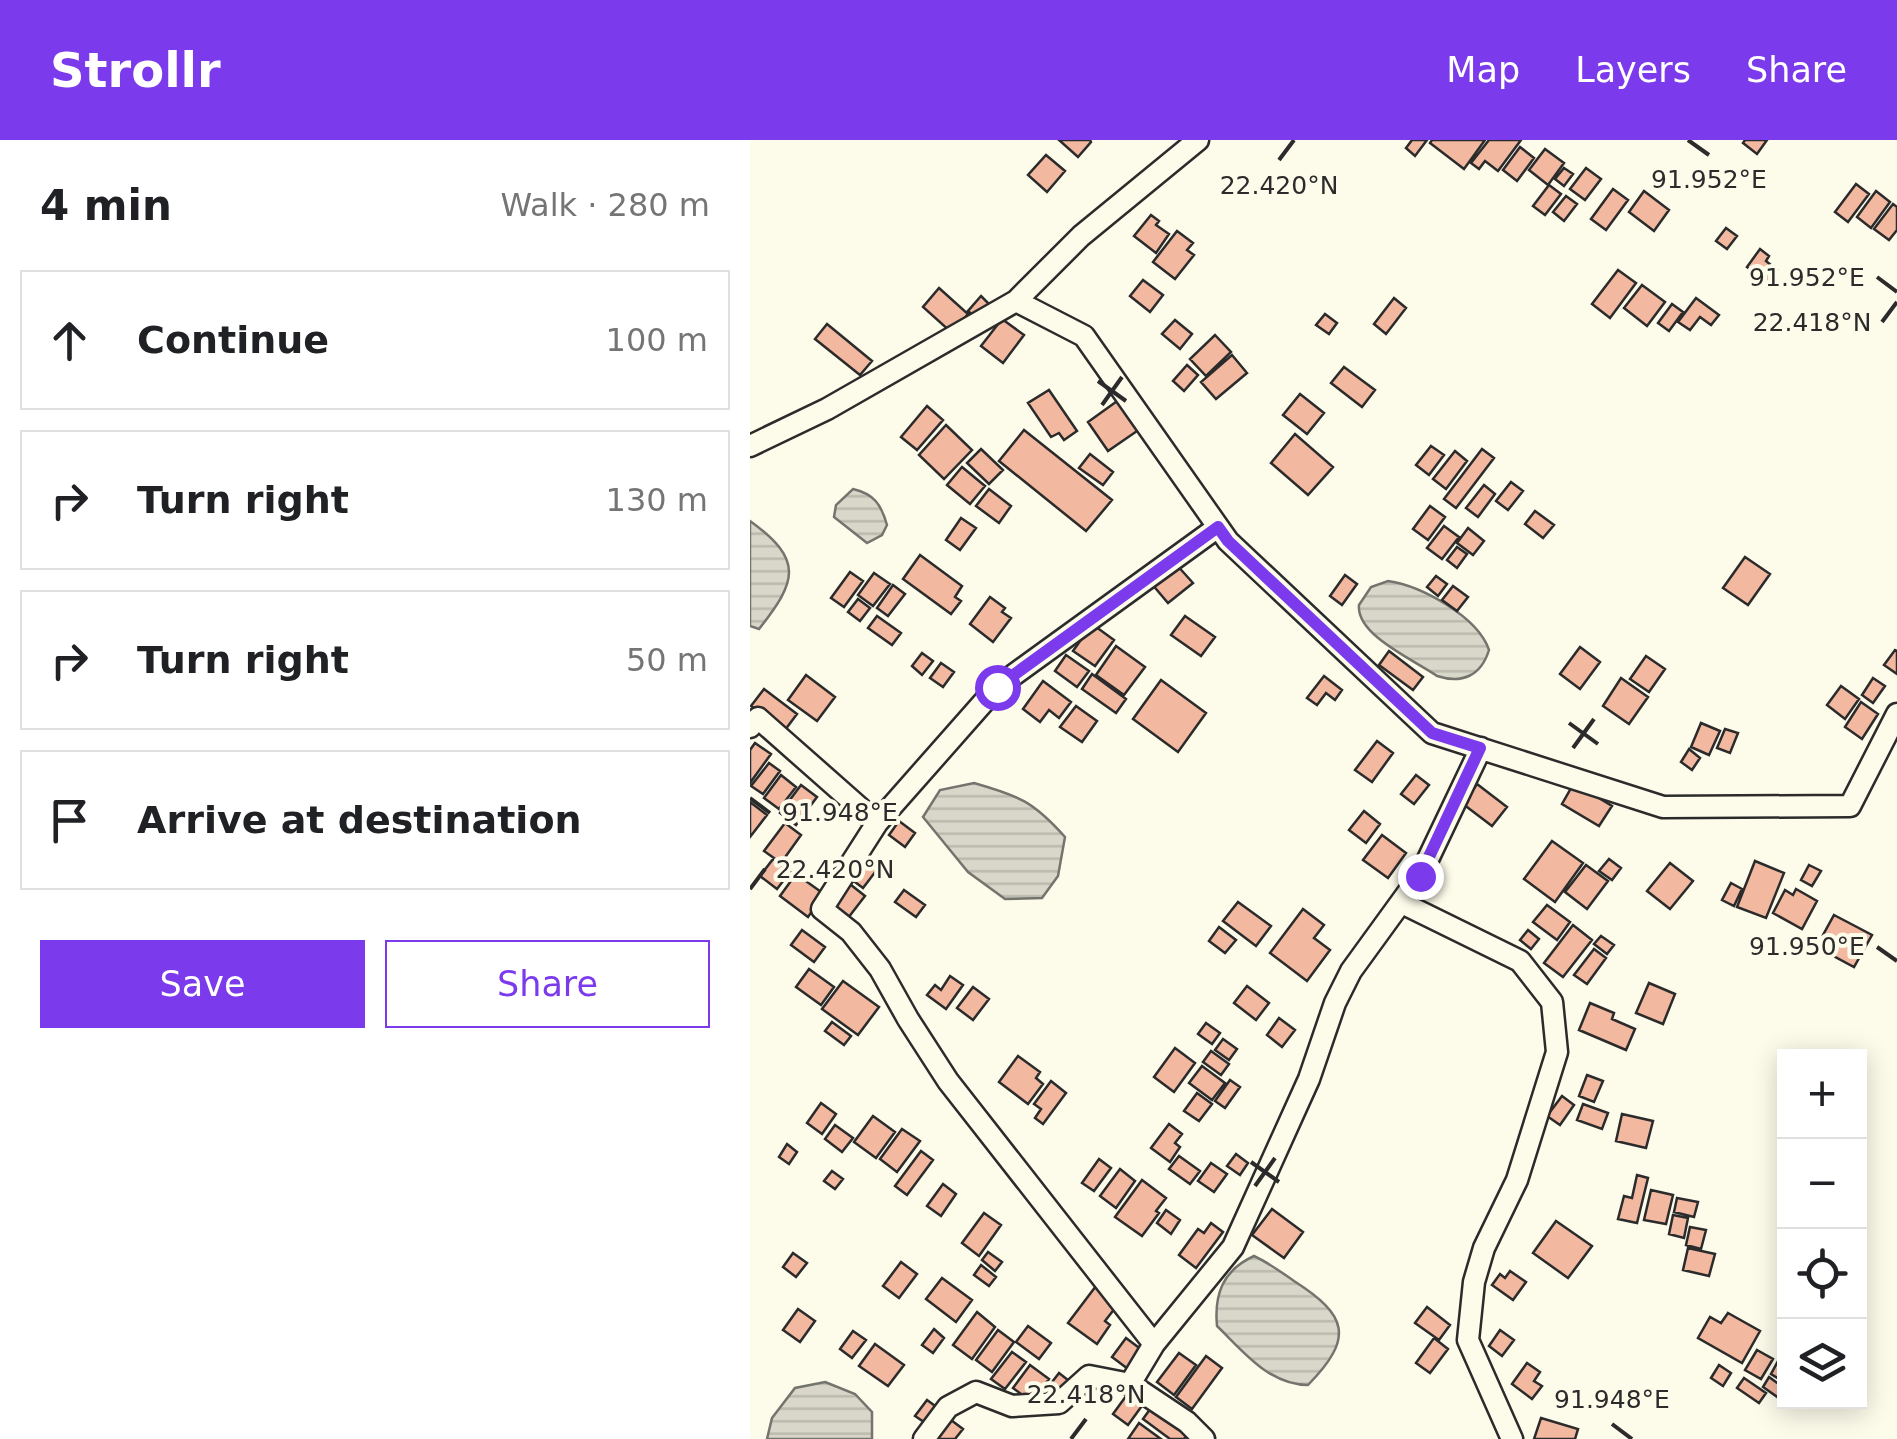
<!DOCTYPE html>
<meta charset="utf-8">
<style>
:root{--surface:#fff;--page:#f2f2f2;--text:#202124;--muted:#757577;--line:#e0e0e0;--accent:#7c3aed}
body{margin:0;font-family:"DejaVu Sans",sans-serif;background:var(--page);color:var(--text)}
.controls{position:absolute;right:30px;bottom:30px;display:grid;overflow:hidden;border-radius:0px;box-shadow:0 5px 25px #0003}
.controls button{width:90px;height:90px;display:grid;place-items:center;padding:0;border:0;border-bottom:2px solid var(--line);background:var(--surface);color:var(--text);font:50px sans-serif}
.stop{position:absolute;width:30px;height:30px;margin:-22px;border:8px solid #7c3aed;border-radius:50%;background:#fff}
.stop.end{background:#7c3aed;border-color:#fff;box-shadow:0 2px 10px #0008}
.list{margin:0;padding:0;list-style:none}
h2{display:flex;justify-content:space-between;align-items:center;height:130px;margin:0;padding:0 40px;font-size:42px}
h2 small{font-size:32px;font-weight:400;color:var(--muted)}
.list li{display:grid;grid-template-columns:65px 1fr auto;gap:30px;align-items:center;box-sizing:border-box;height:140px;margin:0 20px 20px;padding:0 20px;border:2px solid var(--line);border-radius:0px}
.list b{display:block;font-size:38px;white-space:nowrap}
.list em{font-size:32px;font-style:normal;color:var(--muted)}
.actions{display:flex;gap:20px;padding:30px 40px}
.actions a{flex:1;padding:22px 0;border:2px solid var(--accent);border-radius:0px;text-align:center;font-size:35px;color:var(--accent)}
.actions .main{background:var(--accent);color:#fff}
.icon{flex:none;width:55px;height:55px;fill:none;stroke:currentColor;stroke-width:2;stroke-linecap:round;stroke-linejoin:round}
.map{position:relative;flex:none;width:1147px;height:1299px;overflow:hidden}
header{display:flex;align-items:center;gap:60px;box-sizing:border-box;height:140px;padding:0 50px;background:var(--accent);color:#fff}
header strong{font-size:48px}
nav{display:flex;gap:55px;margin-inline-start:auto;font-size:35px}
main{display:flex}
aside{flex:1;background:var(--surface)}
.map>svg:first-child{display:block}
.water{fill:url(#water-rules);stroke:#74746e;stroke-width:2.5}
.building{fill:#f2b8a0;stroke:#2b2b2b;stroke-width:2.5}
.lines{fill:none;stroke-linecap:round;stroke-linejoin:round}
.minor-casing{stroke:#2b2b2b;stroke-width:25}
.minor{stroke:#fdfbea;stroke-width:20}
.route{stroke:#7c3aed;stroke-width:12}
.ticks{fill:none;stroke:#2b2b2b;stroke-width:4}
.ticks-label{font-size:25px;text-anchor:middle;fill:#2b2b2b;stroke:#fdfbea;stroke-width:8;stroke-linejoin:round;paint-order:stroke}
</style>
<header>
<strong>Strollr</strong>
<nav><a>Map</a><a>Layers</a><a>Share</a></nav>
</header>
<main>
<aside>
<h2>4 min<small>Walk · 280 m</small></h2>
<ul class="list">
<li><svg class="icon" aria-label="ahead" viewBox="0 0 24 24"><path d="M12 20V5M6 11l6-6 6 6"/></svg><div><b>Continue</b></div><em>100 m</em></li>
<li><svg class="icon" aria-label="right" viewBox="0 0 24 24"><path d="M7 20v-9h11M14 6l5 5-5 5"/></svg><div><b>Turn right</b></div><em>130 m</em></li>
<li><svg class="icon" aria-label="right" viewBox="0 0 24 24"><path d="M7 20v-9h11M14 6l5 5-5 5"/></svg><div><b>Turn right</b></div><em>50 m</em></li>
<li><svg class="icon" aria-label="arrive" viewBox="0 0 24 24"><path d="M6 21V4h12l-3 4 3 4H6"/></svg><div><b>Arrive at destination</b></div></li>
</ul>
<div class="actions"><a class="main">Save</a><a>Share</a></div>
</aside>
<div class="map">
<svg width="1147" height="1299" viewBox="0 0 1147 1299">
<defs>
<pattern id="water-rules" width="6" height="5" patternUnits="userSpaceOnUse" patternTransform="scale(2.5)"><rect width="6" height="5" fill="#d8d7c9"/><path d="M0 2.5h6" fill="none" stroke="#bab9ad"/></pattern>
</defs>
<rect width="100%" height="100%" fill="#fdfbea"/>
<path class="water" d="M103 349C124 354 131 364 137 385L132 395 117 403 84 377 86 365Z
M0 381C54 420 47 441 9 489L0 486Z
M638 441C672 446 728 477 739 510 731 536 712 544 687 536 664 520 606 495 609 465L621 447Z
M224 643C269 656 283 661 315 697L308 736 292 758 255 759 218 732 173 677 190 650Z
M504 1116C519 1123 531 1132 544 1141 597 1175 605 1197 558 1245 519 1245 493 1211 467 1186 464 1154 473 1130 504 1116Z
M75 1242 105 1254 122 1272V1299H17L22 1278 45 1248Z"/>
<path class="building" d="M309 0H340L341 2 328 17Z
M662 0H677L665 16 656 8Z
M682 0H735L714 29 680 3Z
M739 0H771L748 31 735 21 729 29 721 23Z
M995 0H1017L1007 14 993 3Z
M770 7 784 18 767 41 753 30Z
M795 9 814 23 798 45 779 30Z
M296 15 315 31 297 52 278 35Z
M814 28 823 34 814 46 805 39Z
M836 28 851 39 835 60 820 49Z
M1106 44 1119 54 1098 82 1085 72Z
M799 45 811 54 795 75 783 66Z
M863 49 878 60 856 90 841 79Z
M894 51 919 70 904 91 879 72Z
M1126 51 1140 62 1121 88 1107 77Z
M816 56 827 64 814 81 803 72Z
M1143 64 1147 67V90L1139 100 1124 89Z
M401 75 409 81 406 85 419 94 406 113 384 96Z
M976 88 987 96 977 109 966 101Z
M427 91 443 103 437 110 444 115 425 139 403 122Z
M1010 109 1019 116 1016 121 1027 130 1018 143 997 127Z
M868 130 886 143 860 178 842 164Z
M393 140 413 155 400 172 380 156Z
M892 145 915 162 897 186 874 168Z
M189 148 218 174 202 193 173 167Z
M231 156 241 166 228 180 218 171Z
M644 158 656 168 636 194 624 184Z
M946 158 969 175 961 185 950 177 940 190 928 182Z
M922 164 933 172 919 191 908 183Z
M575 174 587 183 579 194 566 185Z
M252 179 274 195 253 223 231 206Z
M425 180 442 194 430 209 412 194Z
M77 184 122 221 110 235 65 199Z
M465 195 481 212 456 236 440 219Z
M482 215 497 233 466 259 451 242Z
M437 225 448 235 434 251 423 241Z
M594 227 625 250 612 267 581 243Z
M299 250 327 291 314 300 309 293 301 297 278 263Z
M550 254 574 273 557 294 533 275Z
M370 259 390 289 358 311 338 282Z
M177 266 193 280 167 310 151 297Z
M196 285 222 310 194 339 169 315Z
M274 290 362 360 336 391 249 321Z
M545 294 583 327 558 355 521 323Z
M681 306 694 315 679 335 666 325Z
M231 309 253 330 239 344 217 323Z
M732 309 744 318 706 368 694 359Z
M705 311 717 321 696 349 683 339Z
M340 314 363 332 353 345 329 328Z
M212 327 235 346 220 364 197 345Z
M761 342 773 351 758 370 746 361Z
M734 345 745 354 728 377 716 368Z
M239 349 261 366 249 383 226 366Z
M680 366 695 377 678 400 663 389Z
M785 371 804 385 793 398 775 384Z
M211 378 226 388 210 410 196 400Z
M694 386 709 397 692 419 677 408Z
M718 388 734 401 723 415 707 403Z
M707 407 717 414 707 428 697 420Z
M170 415 212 446 205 457 211 461 201 474 153 439Z
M995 417 1020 434 998 465 973 448Z
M425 423 443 443 418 463 401 443Z
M100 432 113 441 94 467 81 458Z
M124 433 140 444 123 466 108 455Z
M595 435 607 444 592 465 580 456Z
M686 436 697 444 688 456 677 447Z
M143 445 155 454 138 476 127 468Z
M703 446 718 457 707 471 692 460Z
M240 457 255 468 252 472 261 478 243 502 220 484Z
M108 459 120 468 110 481 98 472Z
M127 476 151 493 142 505 118 488Z
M435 476 465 497 451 516 421 495Z
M342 484 364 500 345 526 323 511Z
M366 506 395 527 374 555 346 535Z
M830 507 850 522 830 549 810 534Z
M1145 510 1147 511V534L1134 525Z
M639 511 673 537 663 550 629 525Z
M172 513 183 521 172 535 162 526Z
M316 515 339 531 327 547 305 531Z
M896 516 915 529 899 552 880 539Z
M191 523 204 532 193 547 180 538Z
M342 534 376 559 366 573 332 549Z
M56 535 85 557 67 581 38 560Z
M574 536 592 550 585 560 576 553 567 565 557 558Z
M871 538 898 557 879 584 853 566Z
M1123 538 1135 546 1123 563 1112 555Z
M411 540 456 573 428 612 383 579Z
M293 541 321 562 309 578 299 570 290 582 273 569Z
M1091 546 1109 559 1095 579 1077 565Z
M14 549 47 574 35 590 1 566Z
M1111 562 1128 574 1112 599 1095 587Z
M326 566 347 581 332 602 310 587Z
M951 583 970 591 959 615 941 607Z
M975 589 988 593 980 613 967 608Z
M627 601 643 613 622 642 605 630Z
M5 603 21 614 0 643V610Z
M939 609 950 618 942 630 931 622Z
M19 623 30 631 13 654 1 646Z
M31 635 46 647 29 669 14 658Z
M666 635 679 645 664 664 651 654Z
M824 643 862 666 849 686 812 664Z
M727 644 757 667 742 686 713 664Z
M51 645 67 657 46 685 30 673Z
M0 662 17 675 0 697Z
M614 671 630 684 616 703 599 690Z
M149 681 165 693 155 707 139 695Z
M35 683 51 695 31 723 14 711Z
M632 695 656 713 638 738 613 720Z
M802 701 833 723 805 762 774 739Z
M113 715 129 727 113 748 97 736Z
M23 719 40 732 27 749 10 736Z
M859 719 871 728 862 740 849 731Z
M1005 721 1034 733 1016 778 987 767Z
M920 723 943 741 920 769 897 751Z
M836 725 858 741 837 769 815 752Z
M1059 725 1071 731 1062 746 1051 740Z
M46 734 74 754 58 777 30 756Z
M96 741 115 756 98 778 79 764Z
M981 743 992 749 984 766 972 760Z
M1046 749 1067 761 1052 789 1023 773 1035 750 1043 755Z
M154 750 175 765 166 777 145 762Z
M488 762 521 786 506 806 473 781Z
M797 765 820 782 807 800 783 782Z
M553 769 574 785 564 798 580 810 557 841 520 813Z
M1084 775 1122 795 1104 827 1076 812 1083 800 1073 795Z
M823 785 842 800 813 837 794 823Z
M469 787 486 800 475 813 459 801Z
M52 790 75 807 64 822 41 805Z
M778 790 789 799 781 809 770 800Z
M851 796 864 805 857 814 844 804Z
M844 809 856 818 837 844 824 835Z
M59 829 84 847 71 865 46 847Z
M200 836 213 845 196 869 177 855 185 845 191 850Z
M93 841 129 867 108 895 72 869Z
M899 843 925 854 913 884 886 873Z
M497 846 519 863 506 880 484 863Z
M223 847 239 859 223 880 207 868Z
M840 863 864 873 862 879 885 889 876 910 829 890Z
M529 878 545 890 532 907 517 895Z
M82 882 101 896 94 905 75 891Z
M456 883 470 893 462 904 448 894Z
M473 899 487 909 479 920 465 910Z
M425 908 445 923 424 952 404 937Z
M461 911 479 924 471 935 453 922Z
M268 916 290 932 286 938 293 944 278 964 249 942Z
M452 926 475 943 462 960 439 943Z
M837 935 853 941 844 962 829 956Z
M480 940 490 947 475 968 465 961Z
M301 941 316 953 293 984 285 978 291 969 284 964Z
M447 953 462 964 449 981 434 971Z
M812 956 824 965 810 985 797 976Z
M71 963 86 974 72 994 57 983Z
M833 964 858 973 852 989 827 980Z
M872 974 903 981 896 1008 866 1001Z
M123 976 145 992 126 1018 104 1002Z
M419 984 432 994 425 1003 430 1007 420 1022 401 1008Z
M85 985 103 998 92 1012 75 999Z
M152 989 170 1001 147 1032 130 1019Z
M37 1004 47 1012 39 1024 29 1017Z
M171 1011 183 1020 157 1055 145 1046Z
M486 1014 498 1023 490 1035 477 1026Z
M429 1016 450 1031 440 1044 419 1029Z
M349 1019 361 1028 344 1051 332 1043Z
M461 1023 477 1034 464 1052 448 1041Z
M370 1029 385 1041 366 1068 350 1056Z
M82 1031 93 1039 85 1049 74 1041Z
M887 1035 898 1038 887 1083 868 1079 874 1056 882 1058Z
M392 1040 416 1058 406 1071 409 1073 392 1096 365 1077Z
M193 1044 206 1054 191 1076 177 1066Z
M901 1050 923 1055 916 1084 894 1080Z
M927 1058 948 1062 944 1077 924 1072Z
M522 1069 553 1092 534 1118 502 1095Z
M416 1070 430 1080 421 1094 407 1083Z
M234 1073 251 1085 229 1116 212 1103Z
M923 1075 938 1078 934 1098 919 1094Z
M806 1081 842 1106 818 1138 783 1113Z
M461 1083 473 1092 446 1128 429 1115 448 1089 454 1093Z
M940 1087 956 1090 951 1109 936 1105Z
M938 1108 965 1114 959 1136 933 1130Z
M238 1112 252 1122 245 1131 232 1120Z
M43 1113 57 1123 46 1137 33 1127Z
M151 1122 167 1134 149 1158 133 1146Z
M231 1125 246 1137 239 1146 224 1135Z
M760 1131 776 1142 763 1160 742 1145 750 1134 755 1138Z
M192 1138 222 1160 206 1182 176 1159Z
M346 1146 369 1163 355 1181 360 1185 347 1204 318 1183Z
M677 1167 700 1185 689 1200 665 1183Z
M48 1169 65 1181 50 1202 33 1190Z
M227 1172 245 1187 222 1219 203 1205Z
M978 1173 1010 1191 992 1223 948 1198 960 1177 971 1183Z
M278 1186 301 1203 289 1219 266 1202Z
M184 1189 194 1198 183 1213 172 1205Z
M248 1190 264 1202 242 1232 226 1220Z
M750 1190 764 1200 752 1216 739 1206Z
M103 1191 116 1200 102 1218 90 1209Z
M376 1198 392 1210 378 1229 362 1217Z
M684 1198 698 1209 680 1233 666 1223Z
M125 1204 154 1225 138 1246 109 1226Z
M1007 1210 1023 1219 1011 1239 995 1230Z
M1034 1210V1242L1021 1234Z
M262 1212 276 1222 255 1249 241 1239Z
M429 1213 446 1225 424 1255 407 1242Z
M456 1216 472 1228 442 1269 426 1257Z
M777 1223 790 1232 784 1241 792 1246 782 1259 762 1244Z
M280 1225 299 1239 282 1262 263 1248Z
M969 1225 981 1233 973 1246 961 1238Z
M309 1233 323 1244 314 1257 299 1246Z
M1019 1237 1034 1248 1033 1261 1013 1247Z
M994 1238 1016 1253 1009 1263 987 1248Z
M379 1252 394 1263 378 1285 363 1274Z
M177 1260 188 1268 177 1284 165 1276Z
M403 1265 439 1292 434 1299H420L393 1279Z
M197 1277 213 1289 205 1299H180Z
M791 1278 828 1289 825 1299H784Z
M389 1283 411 1299H378Z"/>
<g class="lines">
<defs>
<path id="minor" d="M266 161 331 96 448 0
M0 306 77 269 266 161 334 196 478 401 682 593 913 667 1100 666 1147 574
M0 587 8 578 127 683 247 547 468 387
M127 683 72 769 101 792 130 829 158 879 198 941 404 1204
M652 763 770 821 802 862 807 912 767 1040 734 1108 724 1142 718 1200 762 1299
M174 1299 198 1267 226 1252 262 1266 309 1263 339 1236 380 1244
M454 1299 437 1282 380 1244 404 1204 483 1107 559 939 585 863 601 831 670 736 731 608"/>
</defs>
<use href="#minor" class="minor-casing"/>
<use href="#minor" class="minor"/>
</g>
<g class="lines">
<path class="route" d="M247 547 468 387 478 401 682 593 730 608 670 736"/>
</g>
<path class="ticks" d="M938 0 959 15M529 20 544 0M1127 137 1147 152M1132 182 1147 162M348 241 376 261M352 265 372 237M819 583 848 604M823 608 844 579M0 658 20 673M0 749 15 729M1127 807 1147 821M501 1022 529 1042M505 1046 525 1018M862 1284 882 1299M321 1299 336 1279"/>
<g class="ticks-label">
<text x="959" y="48">91.952°E</text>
<text x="529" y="54">22.420°N</text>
<text x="1057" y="146">91.952°E</text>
<text x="1062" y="191">22.418°N</text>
<text x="90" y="681">91.948°E</text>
<text x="85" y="738">22.420°N</text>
<text x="1057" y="815">91.950°E</text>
<text x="336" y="1263">22.418°N</text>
<text x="862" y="1268">91.948°E</text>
</g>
</svg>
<div class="controls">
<button>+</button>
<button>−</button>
<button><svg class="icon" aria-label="locate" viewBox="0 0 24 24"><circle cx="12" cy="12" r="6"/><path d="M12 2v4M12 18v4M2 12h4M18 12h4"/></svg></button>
<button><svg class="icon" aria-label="layers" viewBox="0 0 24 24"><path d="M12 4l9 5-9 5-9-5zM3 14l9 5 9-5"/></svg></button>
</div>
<div class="stop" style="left:247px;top:547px"></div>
<div class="stop end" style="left:670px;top:736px"></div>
</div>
</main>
